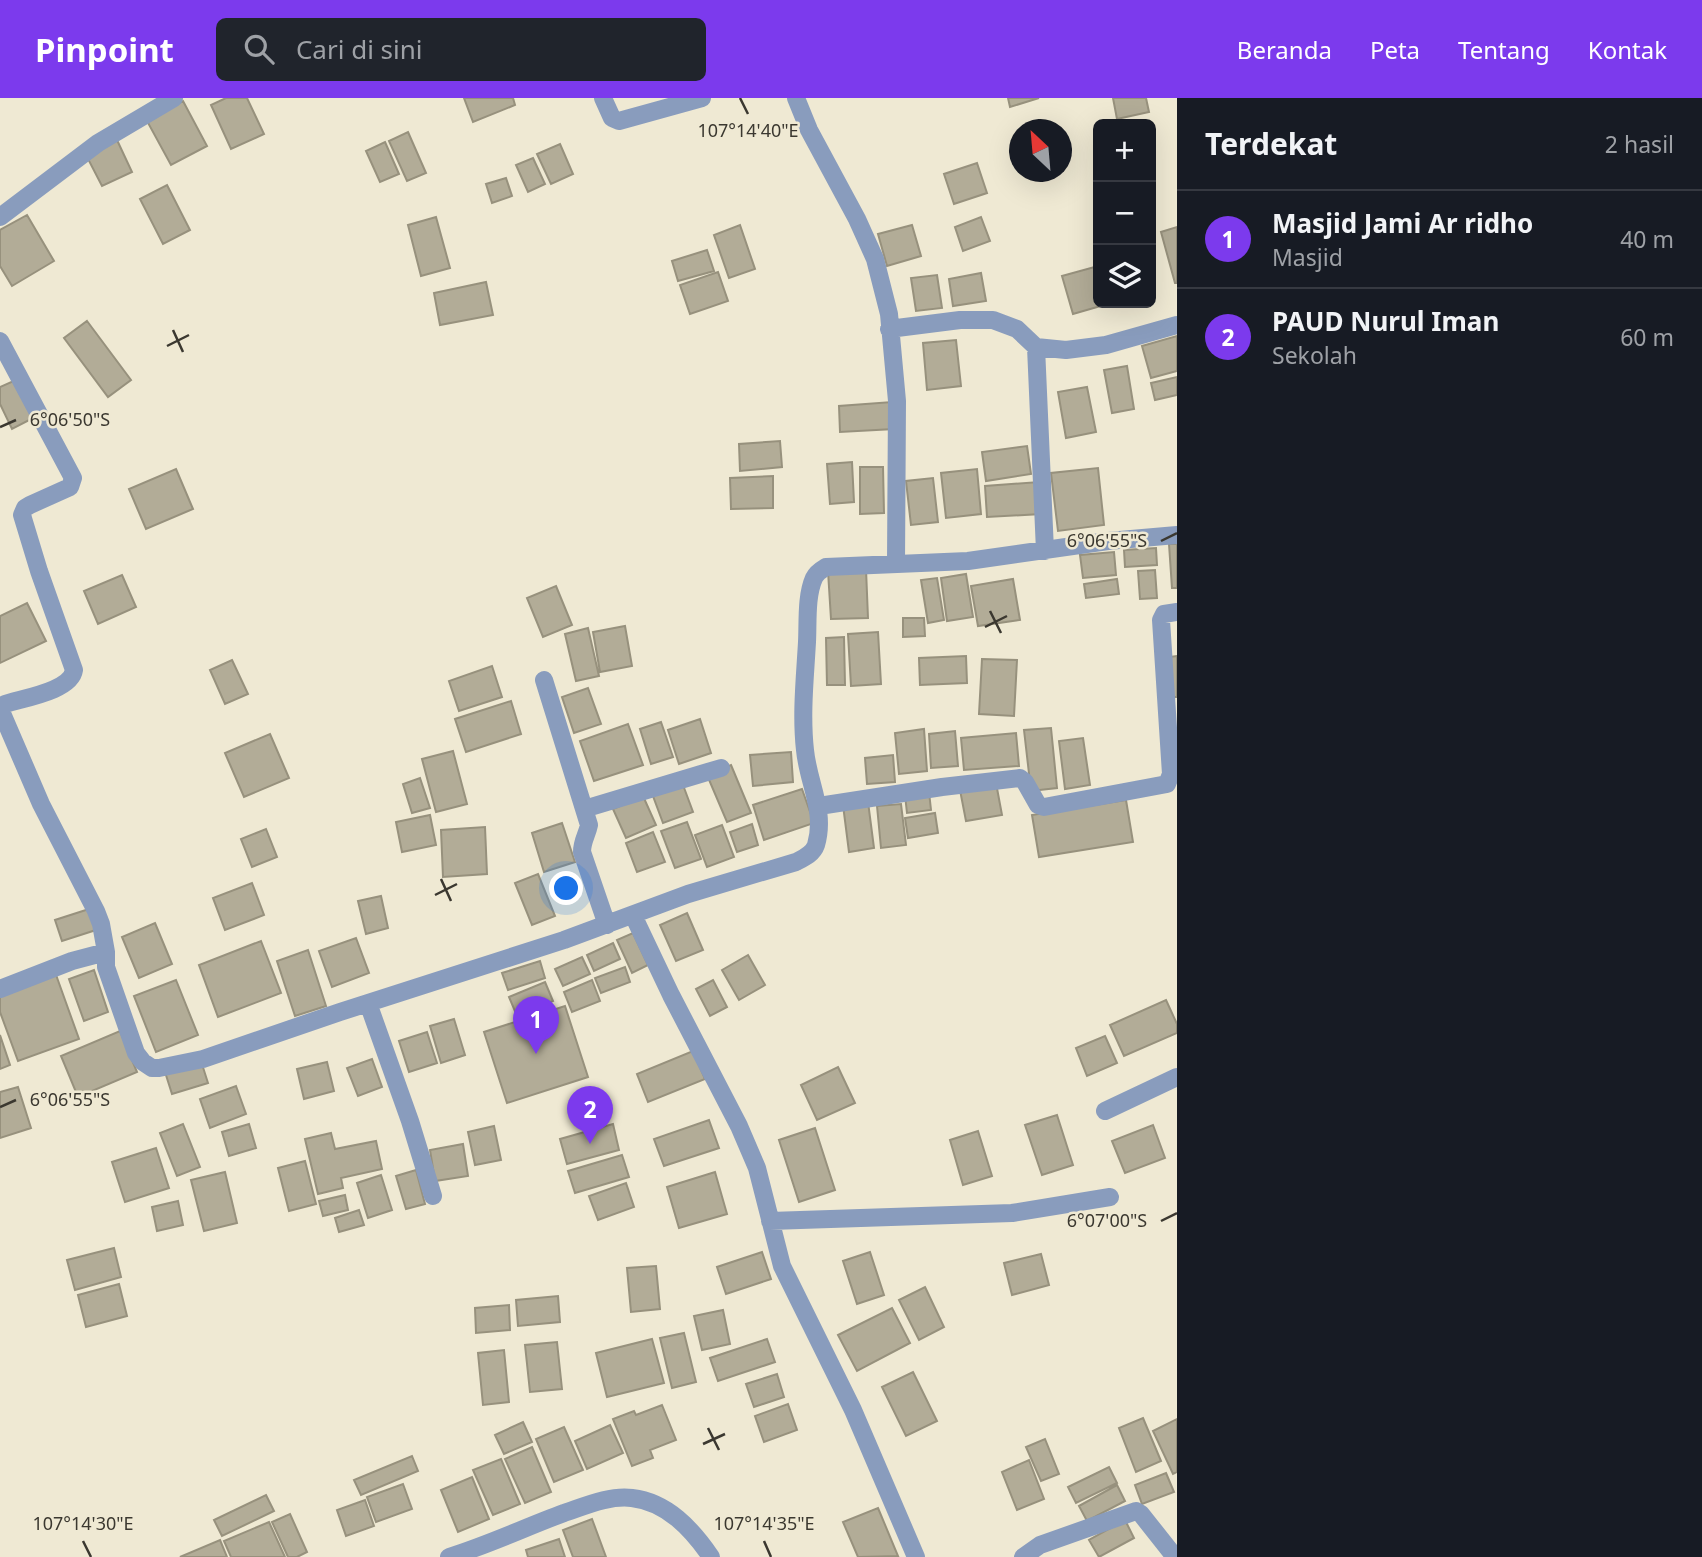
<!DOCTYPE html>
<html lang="id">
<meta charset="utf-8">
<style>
:root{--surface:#171b24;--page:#20242c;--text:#f1f3f6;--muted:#9ea1a6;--line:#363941;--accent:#7c3aed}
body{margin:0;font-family:"Noto Sans",sans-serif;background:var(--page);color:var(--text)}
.controls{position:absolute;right:21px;top:21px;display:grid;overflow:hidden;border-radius:10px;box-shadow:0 7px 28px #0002}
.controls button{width:63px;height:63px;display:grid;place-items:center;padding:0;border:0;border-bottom:2px solid var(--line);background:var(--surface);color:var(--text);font:35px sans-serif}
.compass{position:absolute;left:1009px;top:21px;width:63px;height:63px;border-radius:50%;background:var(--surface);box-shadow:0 7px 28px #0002;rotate:334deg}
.you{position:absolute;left:567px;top:791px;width:24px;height:24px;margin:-18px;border:5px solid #fff;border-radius:50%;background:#1a73e8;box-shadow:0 0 0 10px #1a73e833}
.badge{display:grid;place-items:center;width:46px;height:46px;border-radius:50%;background:var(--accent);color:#fff;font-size:23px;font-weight:700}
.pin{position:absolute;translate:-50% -58px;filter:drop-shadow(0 2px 4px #0008)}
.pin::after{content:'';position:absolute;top:37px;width:24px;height:21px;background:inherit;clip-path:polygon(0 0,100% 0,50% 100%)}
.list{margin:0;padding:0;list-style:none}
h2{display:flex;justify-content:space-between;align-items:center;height:91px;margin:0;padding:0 28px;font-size:30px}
h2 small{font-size:23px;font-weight:400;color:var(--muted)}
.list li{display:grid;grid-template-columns:46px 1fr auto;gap:21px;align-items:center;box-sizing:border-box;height:98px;padding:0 28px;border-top:2px solid var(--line)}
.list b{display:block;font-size:26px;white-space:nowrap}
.list p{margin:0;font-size:23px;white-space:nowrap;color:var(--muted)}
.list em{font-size:23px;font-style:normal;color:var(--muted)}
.icon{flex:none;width:38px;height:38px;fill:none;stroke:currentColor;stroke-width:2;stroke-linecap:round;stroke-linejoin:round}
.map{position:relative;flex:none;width:1177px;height:1459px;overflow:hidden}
header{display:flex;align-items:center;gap:42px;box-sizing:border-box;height:98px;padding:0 35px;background:var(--accent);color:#fff}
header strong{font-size:33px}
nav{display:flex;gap:38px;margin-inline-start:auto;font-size:24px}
.search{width:490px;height:63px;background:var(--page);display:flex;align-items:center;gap:18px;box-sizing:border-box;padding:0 24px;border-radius:10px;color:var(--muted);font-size:26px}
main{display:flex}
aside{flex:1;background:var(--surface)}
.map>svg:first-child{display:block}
.building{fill:#b2ac97;stroke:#97917d;stroke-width:2}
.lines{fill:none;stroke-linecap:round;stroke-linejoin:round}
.minor{stroke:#899cbd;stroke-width:18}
.ticks{fill:none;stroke:#3b3830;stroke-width:2.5}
.ticks-label{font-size:18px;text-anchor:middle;fill:#3b3830;stroke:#efe9d3;stroke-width:5;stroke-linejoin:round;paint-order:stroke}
</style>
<header>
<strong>Pinpoint</strong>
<div class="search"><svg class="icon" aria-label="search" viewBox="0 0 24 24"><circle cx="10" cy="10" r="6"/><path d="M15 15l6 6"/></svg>Cari di sini</div>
<nav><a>Beranda</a><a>Peta</a><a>Tentang</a><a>Kontak</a></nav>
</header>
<main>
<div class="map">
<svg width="1177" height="1459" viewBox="0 0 1177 1459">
<rect width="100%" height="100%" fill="#efe9d3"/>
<path class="building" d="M226 0H247L264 36 231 51 211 7Z
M464 0H513L515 7 473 24Z
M1008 0H1039L1010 9Z
M1113 0H1146L1149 14 1117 21Z
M183 3 207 48 171 67 147 23Z
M408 34 426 75 407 83 389 43Z
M117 42 132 74 102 88 86 57Z
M385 44 399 76 380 84 366 53Z
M560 46 573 76 551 86 537 56Z
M533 60 545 86 528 94 516 67Z
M977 65 987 95 954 106 944 76Z
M506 80 512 98 492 105 486 86Z
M167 87 190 132 163 146 140 101Z
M27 117 54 163 12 188 0 168V132Z
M436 119 450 170 421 178 408 127Z
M981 119 990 143 963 153 955 129Z
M740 127 755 171 729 180 714 137Z
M912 127 921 158 887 168 878 136Z
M1177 129V185H1175L1161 134Z
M707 152 714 173 678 183 672 163Z
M1098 168V205H1111L1073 216 1062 178Z
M718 174 728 203 690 216 680 187Z
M981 175 986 203 953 208 949 181Z
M937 177 942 210 916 213 911 180Z
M486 184 493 217 440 227 434 195Z
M87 223 131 282 108 299 64 240Z
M1177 238V273L1151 280 1142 248Z
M956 242 961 288 927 292 923 245Z
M1127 268 1134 311 1112 315 1104 272Z
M1177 279V297L1155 302 1151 285Z
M18 281 37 318 12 331 0 306V289Z
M1087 289 1096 334 1066 340 1058 294Z
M892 304 894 331 840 334 839 308Z
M780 343 782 369 740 373 739 346Z
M1027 348 1031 376 986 383 982 354Z
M852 364 854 404 830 406 827 366Z
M860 369H883L884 415 860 416Z
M1098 370 1104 427 1058 433 1051 375Z
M176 371 193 411 146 431 129 391Z
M977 371 981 416 946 420 941 375Z
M773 378V410L731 411 730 380Z
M933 380 938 424 911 427 906 383Z
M1039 384 1041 416 987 419 985 388Z
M1169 446H1177V490H1172Z
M1156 450 1157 467 1125 469 1124 452Z
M1114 454 1116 477 1083 480 1080 457Z
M866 471 868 520 831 521 828 473Z
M1155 472 1157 500 1140 501 1138 473Z
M966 476 973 519 947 523 941 480Z
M122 477 136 509 98 526 84 493Z
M937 480 944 522 928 525 921 482Z
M1013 481 1020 522 978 528 971 488Z
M1117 481 1119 496 1086 500 1084 486Z
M556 488 572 527 543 539 527 500Z
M27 505 46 543 0 565V518Z
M903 520H924L925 538 903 539Z
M625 528 632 568 600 574 593 534Z
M588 530 599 578 576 583 565 536Z
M878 534 881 586 851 588 848 536Z
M844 539 845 587H827L826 540Z
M966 558 967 585 920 587 919 560Z
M1177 558V599H1172L1169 559Z
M982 561 1017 562 1014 618 979 616Z
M232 562 248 596 225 606 210 572Z
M492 568 502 599 459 613 449 583Z
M588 590 601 626 574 635 562 599Z
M511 603 521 636 466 654 455 621Z
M700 621 711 655 679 666 668 632Z
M661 624 673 659 651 666 640 631Z
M628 626 643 667 594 683 580 643Z
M1051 630 1057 690 1031 693 1024 632Z
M924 631 927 673 899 676 895 635Z
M955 633 958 668 931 670 929 636Z
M1016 635 1019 668 964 672 961 640Z
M270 636 289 680 244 699 225 655Z
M1083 640 1090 687 1065 691 1059 643Z
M453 653 467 706 436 714 422 661Z
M791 654 793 684 753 688 750 657Z
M893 657 895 684 867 686 865 660Z
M731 667 751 715 727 724 707 677Z
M420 680 430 710 412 715 403 686Z
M996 685 1002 717 966 723 960 692Z
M683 687 693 714 663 725 653 698Z
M802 691 814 725 764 742 753 707Z
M929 694 931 712 907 715 905 697Z
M643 698 656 727 626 740 613 711Z
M1126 702 1133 744 1039 759 1032 717Z
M868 704 874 750 849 754 843 707Z
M901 706 906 747 881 750 877 708Z
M935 715 938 735 908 740 905 720Z
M430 717 436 747 402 754 396 724Z
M687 724 701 761 675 770 661 733Z
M562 725 575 764 544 774 532 735Z
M752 726 758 747 737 754 730 734Z
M722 727 734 759 707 769 695 737Z
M485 729 487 776 443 779 441 732Z
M266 731 277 759 252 769 241 741Z
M653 734 665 764 637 774 626 745Z
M538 776 555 818 532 827 515 785Z
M252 785 264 817 225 832 213 800Z
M381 798 388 830 366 836 358 803Z
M92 810 99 831 62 843 55 822Z
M687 815 703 852 676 863 660 827Z
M155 825 172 866 139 880 122 839Z
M633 835 648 867 632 875 617 842Z
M356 840 369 875 332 889 319 853Z
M261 843 281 895 218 919 199 867Z
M613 845 620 861 594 873 587 857Z
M308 852 326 908 295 918 277 863Z
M748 857 765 887 739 902 722 872Z
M582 859 590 876 563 888 555 871Z
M540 863 545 880 508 892 502 875Z
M625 869 630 884 601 895 595 880Z
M94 872 108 914 84 923 69 881Z
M55 874 79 941 18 963 0 914V893Z
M176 882 198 937 156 954 134 898Z
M592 882 600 903 572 914 564 894Z
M713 882 727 909 710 918 696 891Z
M545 884 553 903 517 918 509 899Z
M1166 902 1177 926V935L1124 958 1110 927Z
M565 908 588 979 507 1005 484 934Z
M454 921 465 957 441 965 430 928Z
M120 933 137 974 78 999 61 958Z
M427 934 437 965 409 974 399 943Z
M0 937 10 967 0 971Z
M1105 938 1117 965 1087 978 1076 950Z
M693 953 705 981 648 1004 637 976Z
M372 961 382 989 358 998 347 970Z
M201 963 208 985 172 996 165 974Z
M327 964 334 993 304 1001 297 971Z
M838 969 855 1005 817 1022 801 987Z
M236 988 246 1016 210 1030 200 1001Z
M18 989 31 1030 0 1040V994Z
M1057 1017 1073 1067 1042 1077 1025 1027Z
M709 1022 719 1050 664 1068 654 1041Z
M183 1026 200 1069 177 1078 160 1035Z
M249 1026 256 1050 229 1058 222 1034Z
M613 1026 619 1052 567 1066 560 1041Z
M1153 1027 1165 1060 1125 1075 1112 1043Z
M494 1028 501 1062 475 1067 468 1034Z
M815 1030 835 1092 799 1104 779 1042Z
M978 1033 992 1078 963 1087 950 1042Z
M331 1035 335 1051 376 1043 382 1071 341 1080 343 1090 318 1096 305 1041Z
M463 1046 468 1078 435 1083 430 1052Z
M156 1050 169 1090 125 1104 112 1064Z
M622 1057 629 1079 575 1095 568 1073Z
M305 1063 316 1106 289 1113 278 1070Z
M416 1072 425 1106 406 1111 396 1078Z
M225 1074 237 1125 204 1133 191 1082Z
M715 1074 727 1116 679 1130 667 1089Z
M381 1077 392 1112 368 1120 357 1085Z
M626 1085 634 1109 598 1122 589 1098Z
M345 1097 348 1112 323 1118 319 1103Z
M178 1103 183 1127 157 1133 152 1109Z
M359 1112 364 1127 339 1134 335 1120Z
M114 1150 121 1179 75 1192 67 1162Z
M762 1154 771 1181 726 1196 717 1169Z
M870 1154 884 1197 857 1206 843 1163Z
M1041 1156 1049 1187 1012 1197 1004 1165Z
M656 1168 660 1211 631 1214 627 1170Z
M119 1186 127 1218 86 1229 78 1197Z
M925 1189 944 1229 919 1242 899 1202Z
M558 1198 560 1224 518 1228 516 1202Z
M509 1207 510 1232 476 1235 475 1210Z
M892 1210 910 1245 857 1273 838 1237Z
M723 1212 730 1246 702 1252 694 1218Z
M684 1235 696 1284 672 1290 660 1240Z
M652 1241 664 1285 607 1299 596 1255Z
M767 1241 775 1264 718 1283 710 1260Z
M557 1244 562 1291 530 1294 525 1247Z
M504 1252 509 1304 483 1307 478 1255Z
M913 1274 937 1323 906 1338 882 1289Z
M777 1276 784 1299 754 1309 746 1286Z
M788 1306 797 1332 764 1344 755 1318Z
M662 1307 676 1342 650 1352 653 1360 632 1368 613 1321 634 1313 636 1317Z
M1143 1320 1161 1363 1136 1374 1119 1330Z
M1177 1321V1374L1173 1376 1153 1333Z
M523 1324 532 1344 504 1356 495 1337Z
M610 1327 623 1355 587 1371 575 1343Z
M564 1329 583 1372 554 1384 536 1341Z
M1045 1341 1059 1376 1041 1383 1026 1349Z
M532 1349 551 1394 525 1405 505 1361Z
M412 1358 418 1373 361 1397 354 1382Z
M501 1361 520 1406 493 1417 473 1372Z
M1029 1362 1044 1401 1017 1412 1002 1374Z
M1109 1369 1117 1385 1076 1405 1068 1389Z
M1166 1375 1174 1394 1142 1406 1135 1387Z
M472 1379 489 1421 458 1434 441 1392Z
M403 1386 412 1411 376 1424 367 1399Z
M1117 1387 1125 1403 1087 1423 1079 1408Z
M266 1397 274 1413 222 1438 214 1422Z
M365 1402 374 1428 346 1438 337 1412Z
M878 1410 898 1458 858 1459 843 1424Z
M290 1416 307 1454 297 1459H288L272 1424Z
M592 1421 606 1459H573L563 1432Z
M1125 1422 1134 1440 1099 1459 1089 1442Z
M269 1424 285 1459H231L224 1443Z
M559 1441 565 1459H528L526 1452Z
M220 1442 227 1459H180Z"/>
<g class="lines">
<path class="minor" d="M603 0 612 20 619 23 702 0
M796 0 809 32 857 121 875 161 889 216 897 303 896 465
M0 119 98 45 174 0
M889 231 960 222H993L1017 231 1036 249 1066 252 1106 247 1177 227
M0 243 73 380 70 389 30 407 25 410 22 417 39 473 74 572C71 593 23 600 5 606L1 613 41 706 96 813 101 826 106 854
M1036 249 1045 453
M544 582 589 727C587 737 582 743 582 754L607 827
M819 708 942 689 1020 680 1025 684 1038 707 1044 709 1167 686 1171 676 1161 522 1164 516 1177 514
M584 711 721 670
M633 817 671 897 739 1028 757 1070 782 1168 853 1312 916 1459
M0 891 72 863 106 854V869L136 955 143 964 152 970H159L203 961 340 914 564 842 688 796 796 764C804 760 813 756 816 747 826 713 808 685 805 652 801 616 805 580 807 544 808 524 806 498 814 480 817 474 821 472 826 469L968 463 1108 443 1177 437
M368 905 410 1023 433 1098
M1105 1013 1177 979
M770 1123 1012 1115 1110 1099
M449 1459C488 1447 526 1429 564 1415 585 1408 610 1397 632 1400 667 1404 692 1431 711 1459
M1023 1459 1040 1447 1136 1413 1141 1416 1175 1459"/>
</g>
<path class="ticks" d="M740 0 748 16M173 232 183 254M167 248 189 237M0 329 16 322M1161 443 1177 435M990 513 1001 535M985 529 1007 518M441 781 451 803M435 797 457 786M0 1009 16 1002M1161 1123 1177 1115M708 1330 719 1352M703 1346 725 1336M83 1443 91 1459M764 1443 771 1459"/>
<g class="ticks-label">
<text x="748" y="39">107°14'40"E</text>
<text x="70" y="328">6°06'50"S</text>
<text x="1107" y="449">6°06'55"S</text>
<text x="70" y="1008">6°06'55"S</text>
<text x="1107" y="1129">6°07'00"S</text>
<text x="83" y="1432">107°14'30"E</text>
<text x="764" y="1432">107°14'35"E</text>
</g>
</svg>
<div class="controls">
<button>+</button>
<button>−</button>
<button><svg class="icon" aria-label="layers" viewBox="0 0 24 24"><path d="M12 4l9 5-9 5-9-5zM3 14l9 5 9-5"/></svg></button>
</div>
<svg class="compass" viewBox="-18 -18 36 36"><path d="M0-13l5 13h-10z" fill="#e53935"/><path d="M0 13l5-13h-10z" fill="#9ea1a6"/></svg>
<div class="you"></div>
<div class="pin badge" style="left:536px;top:956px">1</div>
<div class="pin badge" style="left:590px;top:1046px">2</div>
</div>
<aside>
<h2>Terdekat<small>2 hasil</small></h2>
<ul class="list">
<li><span class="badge">1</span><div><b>Masjid Jami Ar ridho</b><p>Masjid</p></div><em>40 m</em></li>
<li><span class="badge">2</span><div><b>PAUD Nurul Iman</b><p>Sekolah</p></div><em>60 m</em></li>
</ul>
</aside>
</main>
